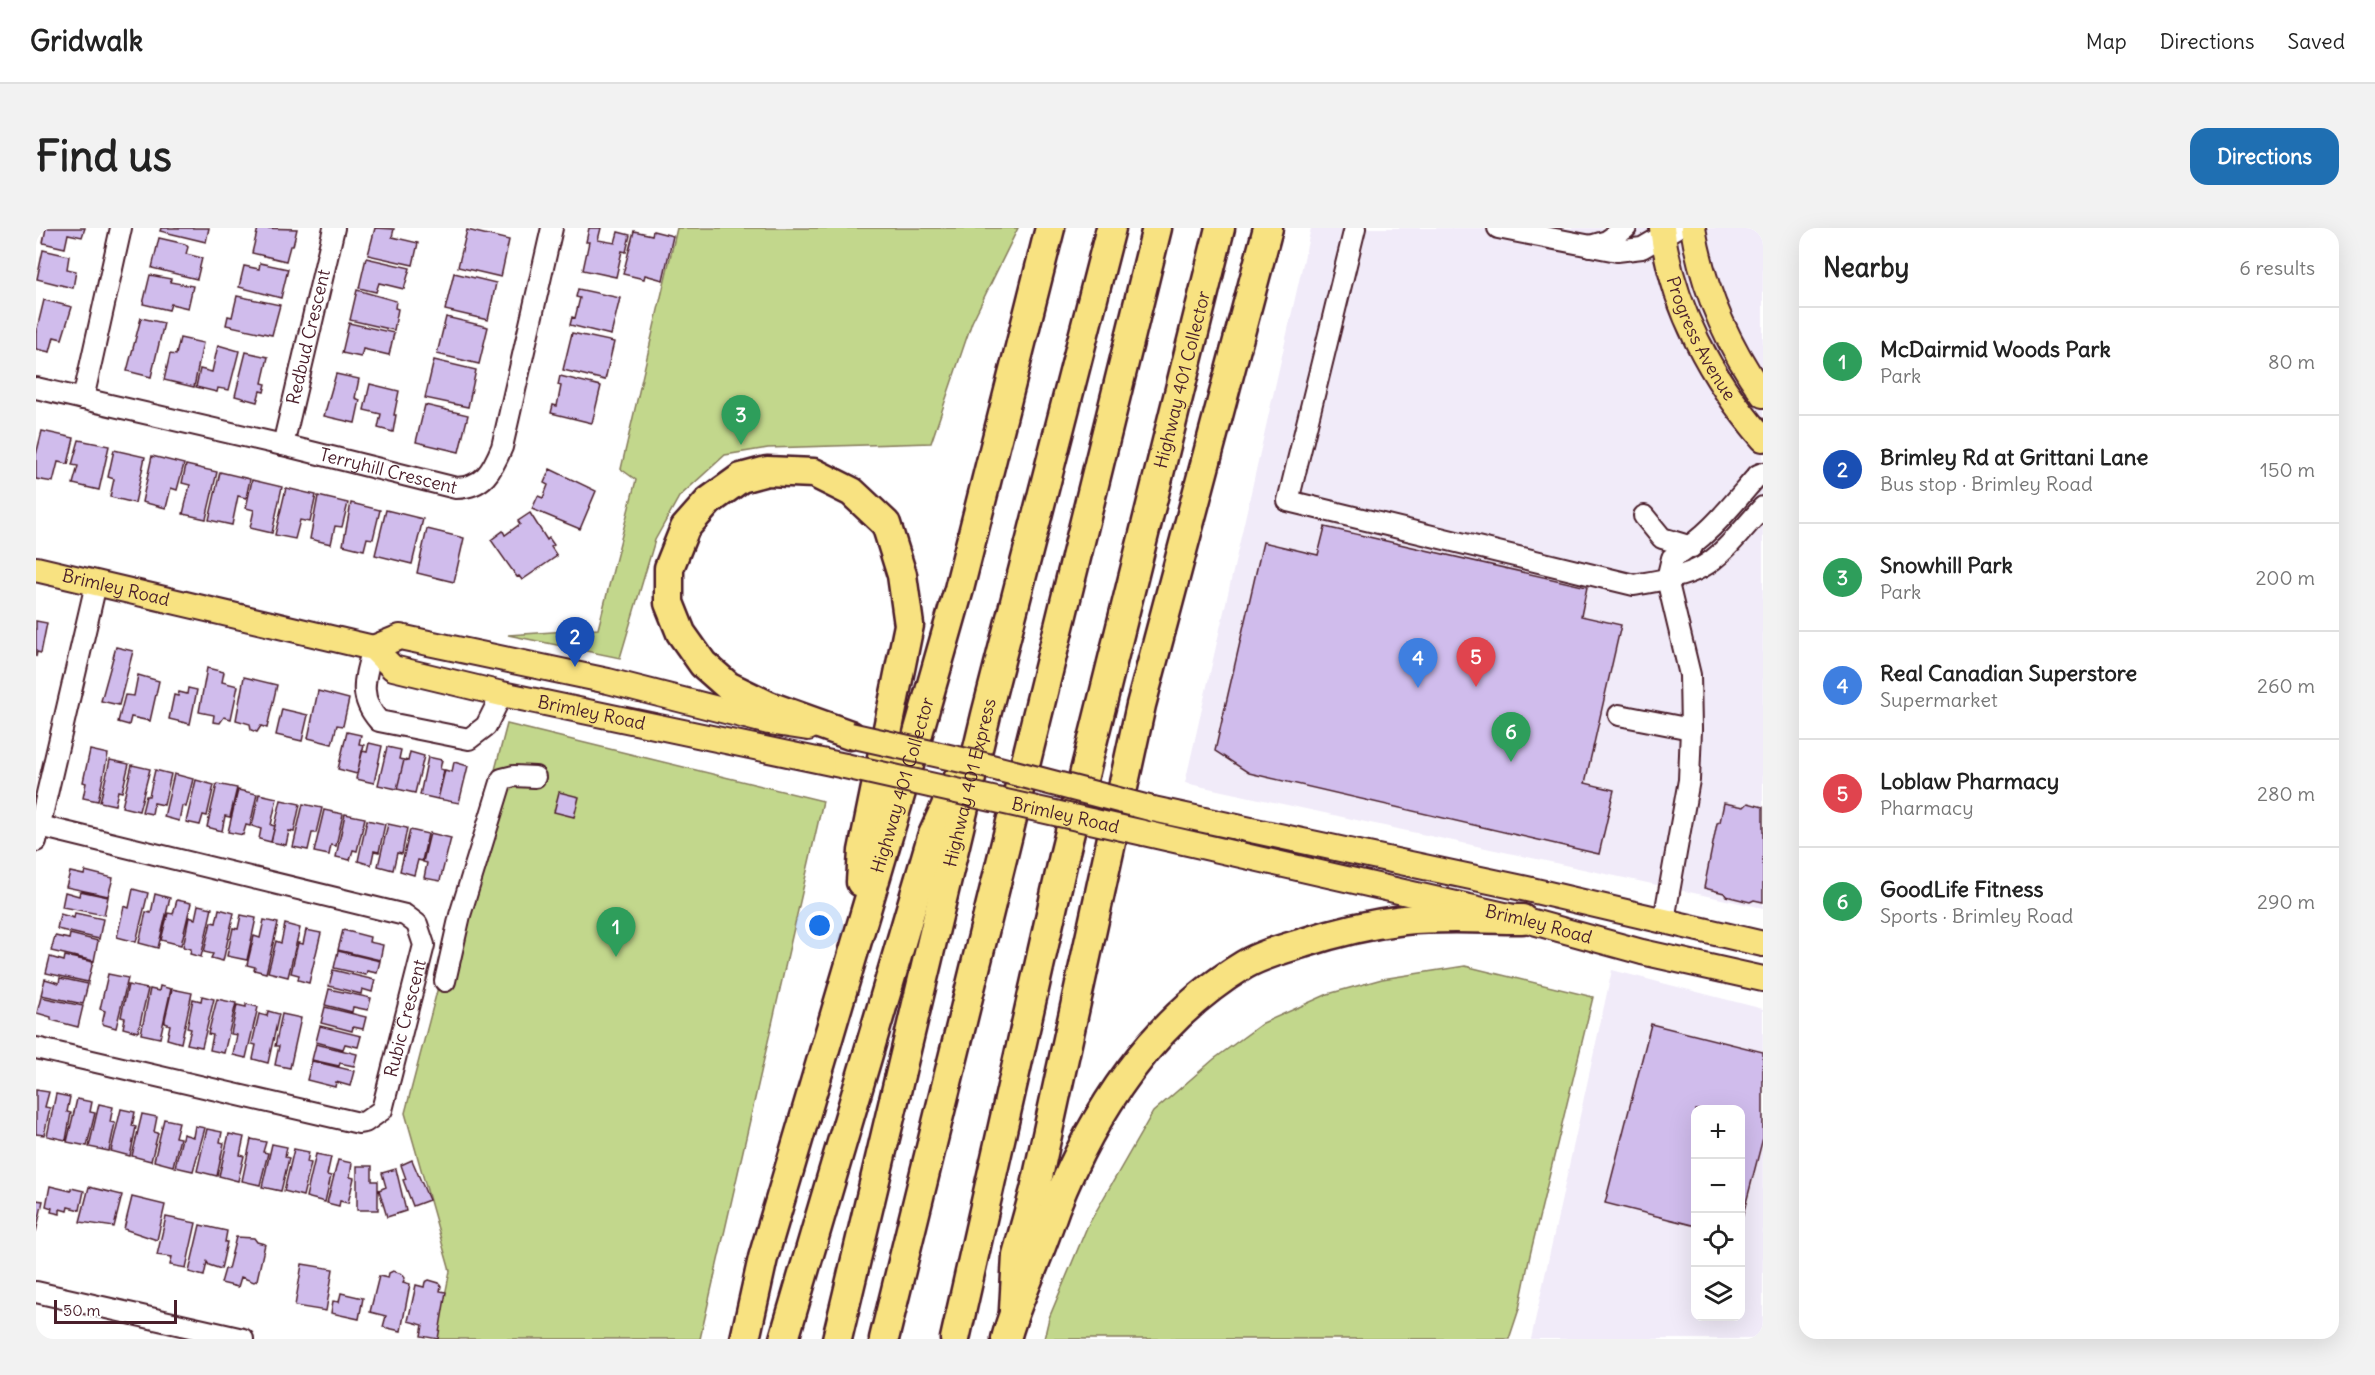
<!DOCTYPE html>
<meta charset="utf-8">
<style>
:root{--surface:#fff;--page:#f2f2f2;--text:#222;--muted:#767676;--line:#e0e0e0;--accent:#1f6fb2}
body{margin:0;font-family:Delius,sans-serif;background:var(--page);color:var(--text)}
.controls{position:absolute;right:18px;bottom:18px;display:grid;overflow:hidden;border-radius:12px;box-shadow:0 6px 24px #0002}
.controls button{width:54px;height:54px;display:grid;place-items:center;padding:0;border:0;border-bottom:2px solid var(--line);background:var(--surface);color:var(--text);font:30px sans-serif}
.scale{position:absolute;left:18px;bottom:15px;width:123px;box-sizing:border-box;padding-left:6px;border:3px solid #4a1f2b;border-top:0;font-size:16px;line-height:21px;white-space:nowrap;color:#4a1f2b;-webkit-text-stroke:4px #fff;paint-order:stroke}
.you{position:absolute;left:784px;top:698px;width:21px;height:21px;margin:-15px;border:4px solid #fff;border-radius:50%;background:#1a73e8;box-shadow:0 0 0 9px #1a73e833}
.badge{display:grid;place-items:center;width:39px;height:39px;border-radius:50%;background:var(--accent);color:#fff;font-size:20px;font-weight:700}
.pin{position:absolute;translate:-50% -50px;filter:drop-shadow(0 2px 3px #0008)}
.pin::after{content:'';position:absolute;top:32px;width:21px;height:18px;background:inherit;clip-path:polygon(0 0,100% 0,50% 100%)}
.list{margin:0;padding:0;list-style:none}
h2{display:flex;justify-content:space-between;align-items:center;height:78px;margin:0;padding:0 24px;font-size:26px}
h2 small{font-size:20px;font-weight:400;color:var(--muted)}
.list li{display:grid;grid-template-columns:39px 1fr auto;gap:18px;align-items:center;box-sizing:border-box;height:108px;padding:0 24px;border-top:2px solid var(--line)}
.list b{display:block;font-size:22px;white-space:nowrap}
.list p{margin:0;font-size:20px;white-space:nowrap;color:var(--muted)}
.list em{font-size:20px;font-style:normal;color:var(--muted)}
.icon{flex:none;width:33px;height:33px;fill:none;stroke:currentColor;stroke-width:2;stroke-linecap:round;stroke-linejoin:round}
.map{position:relative;flex:none;width:1727px;height:1111px;overflow:hidden;border-radius:18px}
header{display:flex;align-items:center;gap:36px;box-sizing:border-box;height:84px;padding:0 30px;background:var(--surface);border-bottom:2px solid var(--line)}
header strong{font-size:28px}
nav{display:flex;gap:33px;margin-inline-start:auto;font-size:21px}
.intro{display:flex;align-items:center;justify-content:space-between;box-sizing:border-box;height:144px;padding:0 36px}
h1{margin:0;font-size:42px}
.button{padding:15px 27px;border-radius:18px;background:var(--accent);color:#fff;font-size:21px;font-weight:700}
main{display:flex;gap:36px;padding:0 36px}
aside{flex:1;background:var(--surface);border-radius:18px;box-shadow:0 6px 24px #0002}
.map>svg:first-child{display:block}
.built{fill:#f1ebf9;fill-rule:evenodd}
.green{fill:#c2d78c;stroke:#867b5c;stroke-width:1.5}
.building{fill:#d0bcec;stroke:#4a1f2b;stroke-width:1.5}
.lines{fill:none;stroke-linecap:round;stroke-linejoin:round}
.minor-casing{stroke:#4a1f2b;stroke-width:24}
.major-casing{stroke:#4a1f2b;stroke-width:28}
.highway-casing{stroke:#4a1f2b;stroke-width:33}
.minor{stroke:#fff;stroke-width:20}
.major{stroke:#f8e281;stroke-width:24}
.highway{stroke:#f8e281;stroke-width:28}
.major-bridge-casing{stroke:#4a1f2b;stroke-width:28;stroke-linecap:butt}
.major-bridge{stroke:#f8e281;stroke-width:24}
.labels{text-anchor:middle;stroke-width:4.5;stroke-linejoin:round;paint-order:stroke}
.street-label{font-size:18px;fill:#4a1f2b;stroke:#fff}
</style>
<header>
<strong>Gridwalk</strong>
<nav><a>Map</a><a>Directions</a><a>Saved</a></nav>
</header>
<div class="intro"><h1>Find us</h1><a class="button">Directions</a></div>
<main>
<div class="map">
<svg width="1727" height="1111" viewBox="0 0 1727 1111">
<rect width="100%" height="100%" fill="#fff"/>
<filter id="ink" filterUnits="userSpaceOnUse"><feTurbulence type="fractalNoise" baseFrequency=".0167" numOctaves="2"/><feDisplacementMap in="SourceGraphic" scale="12" xChannelSelector="R" yChannelSelector="G"/><feConvolveMatrix kernelMatrix="1 2 1 2 8 2 1 2 1" color-interpolation-filters="sRGB"/></filter>
<g filter="url(#ink)">
<path class="built" d="M1275 0H1727V680L1149 555Z
M1576 742 1727 781V1111H1495ZM1660 882H1704V1088H1660Z"/>
<path class="green" d="M641 0H982L936 94 895 215 732 220 689 227 643 269 619 312 584 430 472 407 562 401 600 252 585 241Z
M471 496 787 573 664 1111H400L414 1043 369 885Z
M1429 738 1557 769 1494 1027 1483 1081 1473 1111H1008L1013 1090 1051 999 1117 884 1178 831 1227 795 1292 766 1346 751Z"/>
<path class="building" d="M10 0H49L46 9 32 6 29 20 7 15Z
M125 0H173L170 14 124 3Z
M222 0 261 1 257 18H254L250 33 216 25Z
M339 0 358 1 356 9 382 15 377 37 332 27Z
M553 0H565L562 12 579 15 582 4 594 7 590 24 586 23 580 49 547 42 553 14H550Z
M431 2 473 12 465 49 422 39Z
M598 3 616 7 617 3 637 8 627 52 609 47 608 51 587 46Z
M123 10 149 16 152 19 150 26 166 30 161 51 116 40Z
M7 22 33 28 31 41 40 43 37 60 1 51Z
M330 30 374 40 368 61 343 55 340 64 323 60Z
M224 35 252 41 245 70 203 59 208 38 223 41Z
M418 45 460 55 452 92 409 82Z
M114 47 135 51 134 54 157 58 152 80 135 76 133 82 107 76Z
M542 61 584 70 575 107 534 97 536 89 539 90 544 70 540 69Z
M321 62 360 73 359 80 362 81 358 102 314 92Z
M201 68 244 77 236 107 190 97 192 88 196 89Z
M8 72 36 79 26 111 18 109 14 124 0 121V105Z
M410 89 452 99 443 136 401 126Z
M105 90 128 95 115 149 91 143Z
M313 95 358 105 353 127 327 121 325 129 306 125Z
M536 105 578 114 569 152 527 142Z
M144 110 167 115 158 159 128 152 134 126 140 127Z
M182 117 203 123 193 162 182 160 181 164 160 159 164 141 176 144Z
M210 124 232 129 226 155 230 156 228 164 224 163 221 174 199 168Z
M398 132 440 142 432 179 389 170Z
M300 146 323 151 319 170 324 172 319 195 288 188Z
M524 148 565 158 556 195 515 185 517 177 521 178 525 158 522 157Z
M334 156 363 163 358 187H360L357 204 342 200 345 186 328 182Z
M389 177 432 187 423 224 380 214Z
M6 203 38 210 32 236 22 234 17 254 0 251V227Z
M43 212 73 218 63 262 37 256 42 238 36 237Z
M78 222 109 229 99 275 74 269 78 251 72 249Z
M116 228 148 236 141 262 135 260 130 280 106 274Z
M150 237 181 244 170 291 147 286 154 257 146 255Z
M514 241 560 263 544 301 496 281 502 268 507 270 512 257 508 255Z
M184 244 214 251 210 270 202 268 196 297 173 292Z
M216 252 246 259 236 305 214 300 218 282 210 280Z
M250 260 280 267 274 294 264 292 259 311 239 307Z
M282 268 312 275 306 299 299 298 295 316 274 311Z
M315 275 344 282 337 311 331 310 328 322 307 317Z
M350 282 387 291 376 336 339 327Z
M494 285 511 312 513 310 518 317 515 319 521 328 486 352 483 348 481 349 455 312 467 303 469 307 484 296 482 293Z
M1289 299 1551 359 1545 388 1585 397 1549 555 1578 562 1563 626 1213 545 1179 523 1227 314 1282 327Z
M391 301 428 310 418 354 381 345Z
M0 393 11 395 5 425 1 424 0 429Z
M80 419 97 423 83 477 65 473Z
M171 440 188 444 186 454 202 458 195 491 188 489 184 495 177 494 178 487 163 484Z
M102 447 123 453 114 493 95 489 93 497 82 494 89 467 98 468Z
M208 449 241 457 231 500 225 498 221 504 215 502 214 496 200 492Z
M152 460 161 462 154 496 133 491 138 467 142 468 143 464 151 466Z
M282 463 313 471 307 498 301 497 296 516 272 510Z
M246 481 272 487 266 513 240 507Z
M311 504 325 507 323 516 328 517 321 546 302 541Z
M333 515 346 518 338 555 320 551 326 523 331 524Z
M351 519 365 522 363 531 368 532 361 561 342 557Z
M54 522 72 526 62 573 47 570 50 555 47 554Z
M374 524 388 528 379 565 361 561 368 532 372 533Z
M392 529 406 532 404 541 408 542 402 571 384 567Z
M74 532 93 536 86 564 82 563 79 577 64 574Z
M418 534 432 538 423 575 402 571 409 542 416 544Z
M96 537 114 541 103 583 86 579Z
M119 542 135 546 128 577 118 575 116 586 106 584 110 568H113Z
M138 546 157 551 150 579 146 578 143 593 128 589Z
M160 552 178 557 171 588 167 587 164 597 150 594Z
M181 556 201 560 194 589 189 588 186 603 171 599Z
M202 562 221 566 214 598 210 597 207 607 192 604Z
M523 564 543 569 538 589 518 584Z
M223 566 241 570 235 597 239 598 235 614 223 611 225 601 216 598Z
M245 572 264 576 258 604 253 603 250 617 235 614Z
M1688 575 1708 579 1712 575 1727 579V674L1718 672 1714 674 1690 668 1688 665 1668 660 1681 595 1684 594Z
M267 576 286 580 280 605H276L272 622 257 619Z
M288 582 307 586 300 618 295 617 293 627 278 624Z
M309 586 329 590 321 623 317 622 314 632 300 629Z
M331 592 349 596 343 624 338 623 335 637 322 633Z
M352 596 371 600 366 626 361 625 357 642 342 638Z
M374 602 392 606 386 633 382 632 378 647 364 643Z
M394 605 415 610 404 653 388 650 391 635 387 634Z
M49 643 77 650 72 668 30 659 34 644 48 647Z
M97 661 112 665 100 714 81 709 88 678 93 680Z
M44 663 72 669 68 687 26 679 29 664 43 668Z
M119 666 134 670 122 720 103 715 110 684 115 685Z
M141 672 155 675 145 717 125 712 132 685 137 686Z
M162 677 176 680 165 729 154 726 155 721 147 719 153 689 159 691Z
M183 681 198 685 187 733 175 730 177 726 168 724 175 694 180 695Z
M39 685 67 691 63 711 21 701 24 686 38 690Z
M205 687 220 690 211 732 191 728 197 700 202 701Z
M228 692 242 695 230 745 218 742 219 739 211 737 218 708 224 710Z
M249 696 264 700 252 749 232 744 240 713 245 715Z
M270 702 285 705 273 755 262 752 263 747 255 745 262 715 267 716Z
M307 702 334 709 333 714 347 717 344 732 302 722Z
M34 706 62 713 58 733 15 723 19 708 33 711Z
M302 723 344 733 341 745 331 743 330 747 298 740Z
M29 728 57 734 52 754 10 745 14 729 28 733Z
M297 742 339 752 336 764 326 761 325 766 293 758Z
M72 746 92 750 80 800 66 796 69 783 64 781Z
M24 750 52 756 47 776 5 767 9 751 23 755Z
M92 757 112 761 102 804 87 800 89 790 85 789 86 784Z
M124 758 135 761 124 810 105 806 114 761 123 763Z
M136 761 156 765 145 815 131 811 134 797 129 795V791Z
M293 761 335 770 332 782 317 779 316 784 289 777Z
M166 768 178 771 166 819 151 816 155 801 151 800 157 771 165 773Z
M5 769 47 778 42 799 15 792V789L1 785Z
M181 771 200 775 188 825 174 822 177 807 172 806Z
M210 776 222 779 210 830 197 827 201 807 195 806 201 777 210 779Z
M289 779 330 789 327 801 317 799 316 803 285 795Z
M232 783 243 786 232 835 217 831 220 817 216 816 223 786 231 788Z
M246 786 265 790 254 840 239 837 243 818H239Z
M1615 796 1727 824V910L1704 998V882H1660V998L1569 975Z
M284 798 325 808 322 819 309 816 307 821 280 814Z
M280 816 321 826 318 838 304 835 303 838 276 832Z
M276 833 318 843 314 858 300 854 299 859 271 852Z
M0 862 13 864 9 879 14 880 8 907 0 906Z
M20 866 34 869 31 884 35 885 30 912 11 908Z
M41 871 56 874 54 884 59 885 51 918 31 914Z
M63 876 77 879 74 894 79 895 73 923 53 919Z
M85 881 99 884 96 898 100 899 94 928 75 923Z
M106 886 121 889 118 904 122 905 115 933 96 928Z
M128 891 143 894 139 909 144 910 137 938 118 933Z
M159 898 169 900 157 943 139 939 147 906 157 909Z
M171 901 186 904 184 914 188 915 181 948 161 943Z
M193 906 208 909 204 927 208 928 202 953 183 948Z
M215 911 230 914 227 924 232 925 224 957 206 953Z
M236 916 251 919 249 929 253 930 245 963 226 959Z
M258 921 273 924 271 934 275 935 267 968 248 963Z
M280 926 295 929 291 947 295 948 289 974 270 969Z
M302 932 316 935 314 949 318 950 312 975 304 973 303 978 291 975Z
M376 932 393 972 377 978 367 952 370 951 365 937Z
M321 938H336V953H342V982H321Z
M360 941 370 983 351 989 343 962 350 959 346 945Z
M14 958 35 963V960L48 963 44 982 32 979 31 983 24 981V986L15 984 16 980 10 978Z
M53 959 86 967 78 999 44 994Z
M96 969 129 977 121 1012 88 1001Z
M0 972 7 973 0 1004Z
M130 989 160 995 150 1040 134 1037 136 1029 121 1027Z
M164 997 191 1003 189 1014H191L185 1041 173 1037 171 1034 168 1048 153 1044Z
M200 1009 218 1010 221 1014 229 1016 221 1052 218 1054 205 1049 202 1059 185 1055 189 1041H192Z
M266 1036 297 1041 290 1083 259 1078Z
M357 1043 366 1046 369 1050 367 1054 374 1056 365 1103 347 1099 350 1088 334 1084 343 1048 352 1050 353 1045Z
M393 1052 403 1055 405 1058 404 1063 410 1064 402 1111 385 1108 387 1097 372 1093 380 1057 388 1059 389 1054Z
M305 1065 327 1070 323 1091 295 1085 297 1073 303 1074Z"/>
<g class="lines">
<defs>
<g id="minor">
<path d="M1319 0 1252 273 1598 357C1620 353 1646 350 1666 339 1687 328 1711 296 1727 279"/>
<path d="M1462 0 1581 23 1606 20 1640 0"/>
<path d="M1554 18 1571 13 1590 0"/>
<path id="s1" d="M0 160 247 217 420 260C448 259 456 243 466 219L516 0"/>
<path d="M47 171 85 0"/>
<path id="s2" d="M247 217 298 0"/>
<path d="M1608 288 1626 310 1656 319"/>
<path d="M337 420C329 450 321 468 343 493L433 511 450 498 466 466"/>
<path d="M1583 487 1655 501"/>
<path d="M0 613 60 356"/>
<path d="M1628 692 1653 552 1655 501 1654 447 1631 351 1636 330C1672 309 1695 278 1722 247L1727 245"/>
<path d="M409 753 424 687 466 551 478 548 499 549"/>
<path id="s3" d="M0 820 323 895 329 894 346 882 388 717 381 696 369 687 4 598"/>
<path d="M0 1064 207 1111"/>
</g>
<g id="major">
<path id="s4" d="M1626 0C1636 79 1676 152 1727 211"/>
<path d="M1657 0C1667 62 1691 116 1727 167"/>
<path id="s5" d="M0 341 337 420 357 440 466 466 809 538"/>
<path d="M337 420 364 409 572 453 733 494 772 500"/>
<path d="M1117 581 1491 661 1727 716"/>
<path id="s6" d="M1108 605 1486 691 1606 724 1727 751"/>
</g>
<g id="highway">
<path d="M814 507 733 478 692 458 667 436 645 405 633 375V340L649 300 673 273 705 250 731 243 778 245 816 264 850 296 866 347 873 397 827 623 825 654"/>
<path d="M978 1082 981 1027 999 962 1105 477 1232 0"/>
<path id="s7" d="M709 1111 727 1030 875 530 923 361 1014 0"/>
<path d="M748 1111 896 609 924 547"/>
<path id="s8" d="M801 1111 950 487 1075 0"/>
<path d="M848 1111 1121 0"/>
<path id="s9" d="M919 1111 1028 628 1184 0"/>
<path d="M970 1111C977 1083 990 1058 1000 1031 1007 1014 1013 997 1019 980 1057 884 1117 792 1208 737 1225 727 1247 721 1267 715 1300 704 1334 696 1368 692 1407 688 1447 691 1486 691"/>
</g>
</defs>
<use href="#minor" class="minor-casing"/>
<use href="#major" class="major-casing"/>
<use href="#highway" class="highway-casing"/>
<use href="#minor" class="minor"/>
<use href="#major" class="major"/>
<use href="#highway" class="highway"/>
<defs>
<g id="major-bridge">
<path d="M814 507 944 536 1117 581"/>
<path id="s10" d="M809 538 1108 605"/>
</g>
</defs>
<use href="#major-bridge" class="major-bridge-casing"/>
<use href="#major-bridge" class="major-bridge"/>
</g>
</g>
<g class="labels">
<g class="street-label">
<text dy="6" stroke="none"><textPath href="#s2" startOffset="111">Redbud Crescent</textPath></text>
<text dy="6" stroke="none"><textPath href="#s4" startOffset="118">Progress Avenue</textPath></text>
<text dy="6" stroke="none"><textPath href="#s9" startOffset="986">Highway 401 Collector</textPath></text>
<text dy="6" stroke="none"><textPath href="#s1" startOffset="362">Terryhill Crescent</textPath></text>
<text dy="6" stroke="none"><textPath href="#s5" startOffset="82">Brimley Road</textPath></text>
<text dy="6" stroke="none"><textPath href="#s5" startOffset="578">Brimley Road</textPath></text>
<text dy="6" stroke="none"><textPath href="#s8" startOffset="572">Highway 401 Express</textPath></text>
<text dy="6" stroke="none"><textPath href="#s7" startOffset="576">Highway 401 Collector</textPath></text>
<text dy="6" stroke="none"><textPath href="#s10" startOffset="226">Brimley Road</textPath></text>
<text dy="6" stroke="none"><textPath href="#s6" startOffset="405">Brimley Road</textPath></text>
<text dy="6" stroke="none"><textPath href="#s3" startOffset="453">Rubic Crescent</textPath></text>
</g>
</g>
</svg>
<div class="controls">
<button>+</button>
<button>−</button>
<button><svg class="icon" aria-label="locate" viewBox="0 0 24 24"><circle cx="12" cy="12" r="6"/><path d="M12 2v4M12 18v4M2 12h4M18 12h4"/></svg></button>
<button><svg class="icon" aria-label="layers" viewBox="0 0 24 24"><path d="M12 4l9 5-9 5-9-5zM3 14l9 5 9-5"/></svg></button>
</div>
<div class="scale">50 m</div>
<div class="you"></div>
<div class="pin badge" style="left:580px;top:729px;background:#2e9e5b">1</div>
<div class="pin badge" style="left:539px;top:439px;background:#1a4fb4">2</div>
<div class="pin badge" style="left:705px;top:217px;background:#2e9e5b">3</div>
<div class="pin badge" style="left:1382px;top:460px;background:#3f7fe0">4</div>
<div class="pin badge" style="left:1440px;top:459px;background:#e0444e">5</div>
<div class="pin badge" style="left:1475px;top:534px;background:#2e9e5b">6</div>
</div>
<aside>
<h2>Nearby<small>6 results</small></h2>
<ul class="list">
<li><span class="badge" style="background:#2e9e5b">1</span><div><b>McDairmid Woods Park</b><p>Park</p></div><em>80 m</em></li>
<li><span class="badge" style="background:#1a4fb4">2</span><div><b>Brimley Rd at Grittani Lane</b><p>Bus stop · Brimley Road</p></div><em>150 m</em></li>
<li><span class="badge" style="background:#2e9e5b">3</span><div><b>Snowhill Park</b><p>Park</p></div><em>200 m</em></li>
<li><span class="badge" style="background:#3f7fe0">4</span><div><b>Real Canadian Superstore</b><p>Supermarket</p></div><em>260 m</em></li>
<li><span class="badge" style="background:#e0444e">5</span><div><b>Loblaw Pharmacy</b><p>Pharmacy</p></div><em>280 m</em></li>
<li><span class="badge" style="background:#2e9e5b">6</span><div><b>GoodLife Fitness</b><p>Sports · Brimley Road</p></div><em>290 m</em></li>
</ul>
</aside>
</main>
